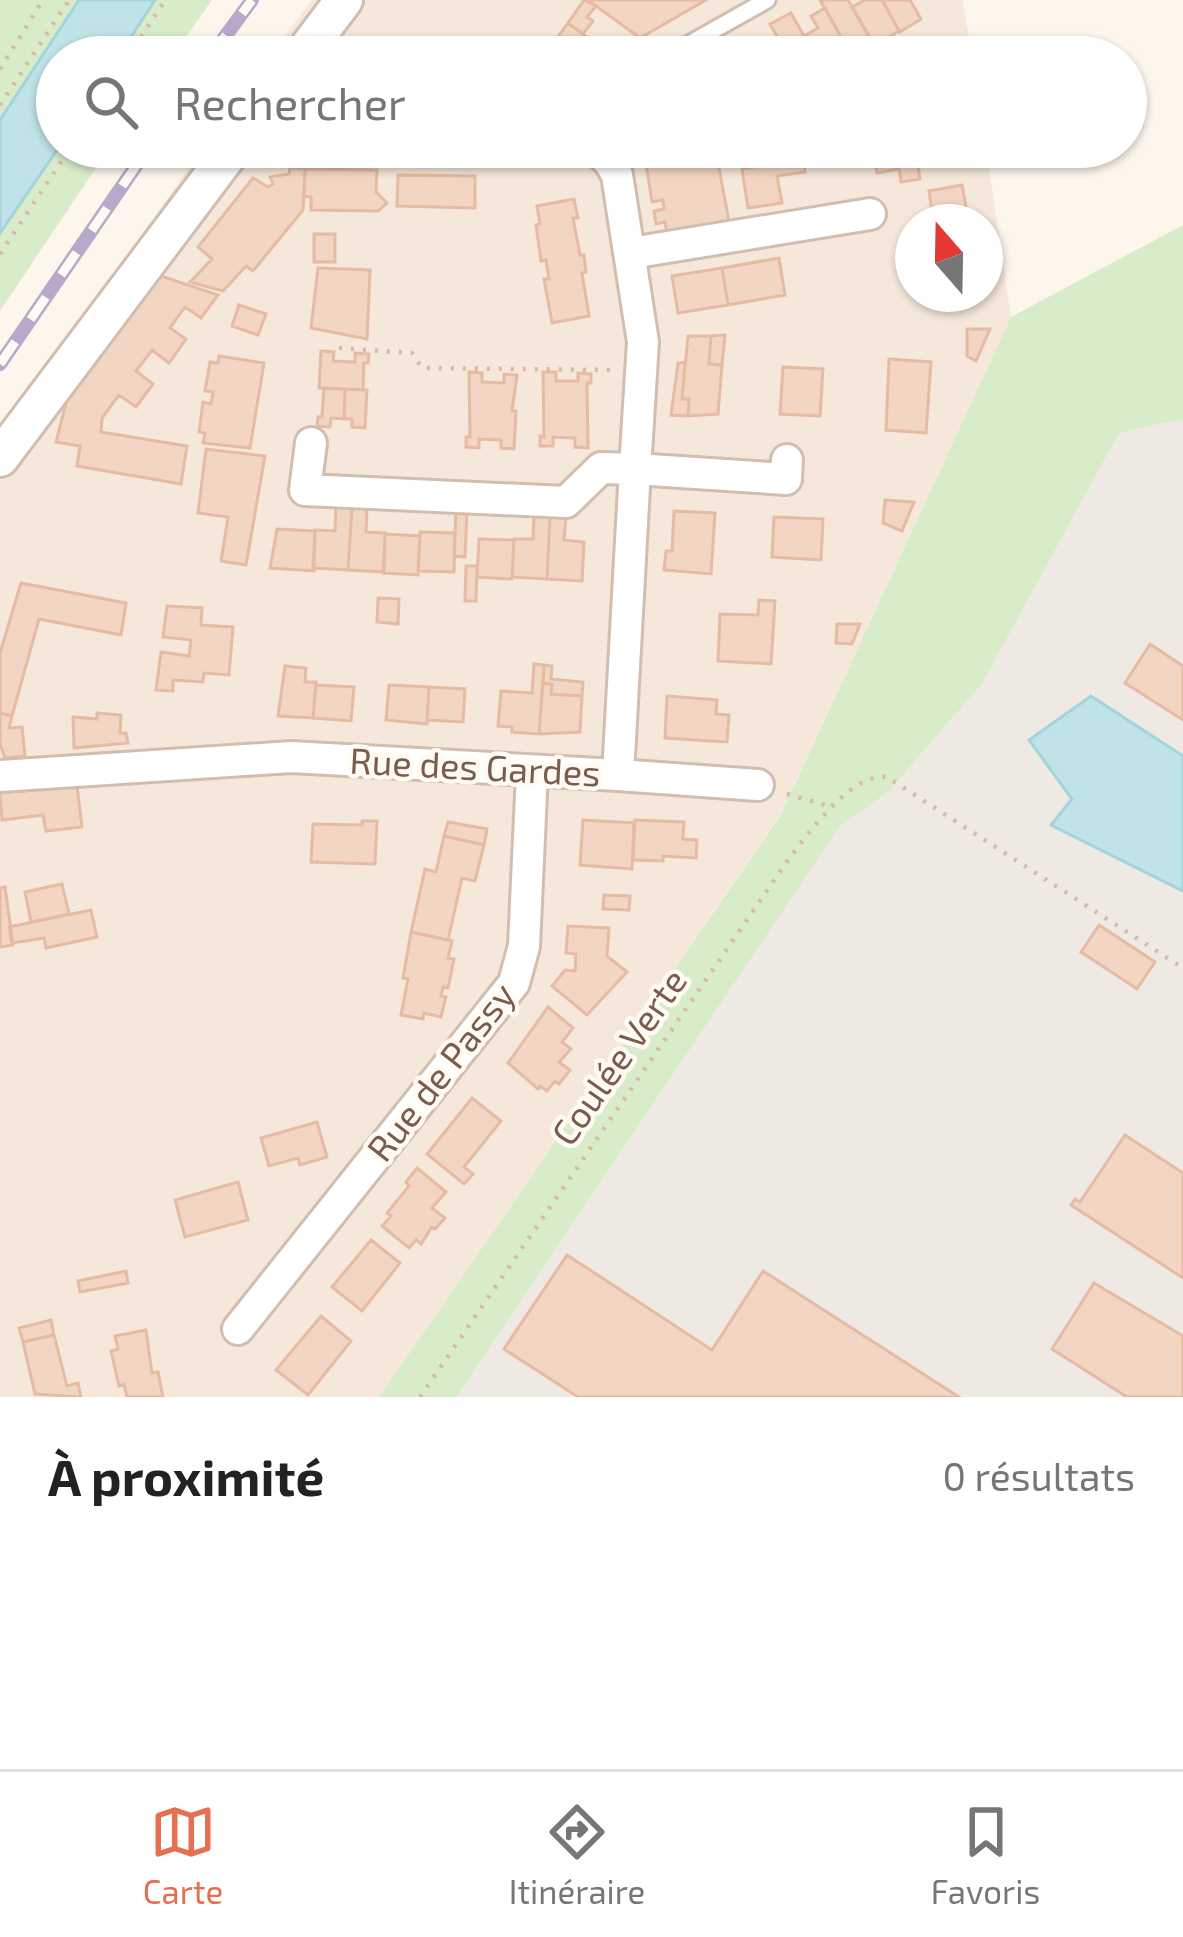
<!DOCTYPE html>
<html lang="fr">
<meta charset="utf-8">
<style>
:root{--surface:#fff;--page:#f2f2f2;--text:#222;--muted:#767676;--line:#e0e0e0;--accent:#e76f51}
body{margin:0;font-family:"Exo 2",sans-serif;background:var(--page);color:var(--text)}
.compass{position:absolute;left:895px;top:204px;width:108px;height:108px;border-radius:50%;background:var(--surface);box-shadow:0 3px 9px #0004;rotate:340deg}
.list{margin:0;padding:0;list-style:none}
h2{display:flex;justify-content:space-between;align-items:center;height:156px;margin:0;padding:0 48px;font-size:51px}
h2 small{font-size:39px;font-weight:400;color:var(--muted)}
.icon{flex:none;width:66px;height:66px;fill:none;stroke:currentColor;stroke-width:2;stroke-linecap:round;stroke-linejoin:round}
.map{position:relative;flex:none;width:1183px;height:1397px;overflow:hidden}
.search{position:absolute;background:var(--surface);box-shadow:0 3px 9px #0004;left:36px;right:36px;top:36px;height:132px;display:flex;align-items:center;gap:30px;box-sizing:border-box;padding:0 42px;border-radius:66px;color:var(--muted);font-size:45px}
.sheet{height:372px;background:var(--surface)}
nav{display:flex;justify-content:space-around;align-items:center;box-sizing:border-box;height:168px;border-top:3px solid var(--line);background:var(--surface);font-size:33px;color:var(--muted)}
nav a{display:grid;justify-items:center;gap:6px}
nav .on{color:var(--accent)}
.map>svg:first-child{display:block}
.residential{fill:#f5e8da;fill-rule:evenodd}
.industrial{fill:#efe9e4}
.green{fill:#d8ecc9}
.water{fill:#bfe3e8;stroke:#a5d3da;stroke-width:3}
.building{fill:#f3d5c3;stroke:#e6bba3;stroke-width:3}
.lines{fill:none;stroke-linecap:round;stroke-linejoin:round}
.service-casing{stroke:#d1beb0;stroke-width:21}
.minor-casing{stroke:#d1beb0;stroke-width:36}
.tertiary-casing{stroke:#d1beb0;stroke-width:42}
.path{stroke:#d9b8a5;stroke-width:4.5;stroke-dasharray:3 9;stroke-linecap:butt}
.service{stroke:#fff;stroke-width:15}
.minor{stroke:#fff;stroke-width:30}
.tertiary{stroke:#fff;stroke-width:36}
.rail-casing{stroke:#b9a8c9;stroke-width:14}
.rail{stroke:#fffaf3;stroke-width:9;stroke-dasharray:27;stroke-linecap:butt}
.labels{text-anchor:middle;stroke-width:9;stroke-linejoin:round;paint-order:stroke}
.street-label{font-size:36px;fill:#7a5c4d;stroke:#fffaf3}
</style>
<div class="map">
<svg width="1183" height="1397" viewBox="0 0 1183 1397">
<rect width="100%" height="100%" fill="#fdf6ec"/>
<path class="residential" d="M312 0H963L972 57H269Z
M204 147H986L1011 317 780 815 379 1397H0V433ZM913 222H985V294H913Z"/>
<path class="industrial" d="M1183 419V1397H456L840 826 887 793 982 684 1119 433Z"/>
<path class="green" d="M0 0H212L172 57H57V147H110L0 311Z
M1183 225V419L1119 433 982 684 887 793 840 826 456 1397H379L780 816 1011 317Z"/>
<path class="water" d="M79 0H155L118 57H57L59 147 0 233V120Z
M1091 696 1183 756V891L1051 825 1072 799 1029 740Z"/>
<path class="building" d="M584 0 596 6 587 17 593 21 583 34 568 23Z
M588 0H706L640 38Z
M820 0H848L875 46 852 57Z
M882 0H910L921 19 900 32Z
M882 0 899 31 874 46 852 7 865 0Z
M825 8 852 57H817L804 36 818 28 811 16Z
M791 13 804 36 817 57H789L770 24Z
M568 23 595 43 584 57H543Z
M743 38 755 57H727L722 49Z
M664 147H715L730 227 668 237 665 222 656 224 654 211 664 209 663 200 652 202 646 164 657 162 655 151Z
M773 147H835L838 162 817 166 816 158 803 160 805 172 777 176 782 203 748 208 742 169 776 163Z
M879 147H923L926 165 918 166 920 179 901 182 899 169 877 173 873 151Z
M290 168 305 169 303 210 253 271 246 266 223 291 190 282 212 259 198 247 253 178 268 187 273 184 270 177 289 174Z
M305 169 377 170 376 192 387 203 378 211 311 210V197L304 196Z
M398 175 475 176V208L397 206Z
M962 185 969 222 933 219 929 191Z
M574 199 578 218H573L580 255H584L586 272 582 273 589 316 552 323 544 279H549L546 260 541 261 536 225 540 224 537 206Z
M314 234H335V262H314Z
M779 258 785 295 728 305 722 268Z
M318 268 370 270 367 339 311 328Z
M722 268 728 305 678 313 672 276Z
M158 275 218 295 201 318 185 307 170 328 186 339 169 363 152 350 136 371 153 384 136 407 119 395 102 418 101 432 187 446 181 484 77 466 80 446 56 442 67 399Z
M239 305 266 314 258 335 232 326Z
M967 329H990L976 361 967 356Z
M725 335 722 365 709 364 711 336Z
M688 336H711L709 364 722 365 718 414 688 416 689 399H682Z
M321 351 334 352 333 361 355 362V353L369 354 368 363H364L363 390 319 388Z
M219 356 264 363 250 448 203 443 205 433 199 432 203 402 211 404 213 392 205 391 210 362 218 363Z
M889 359 931 362 926 433 886 430Z
M685 362 682 399H689L688 416 671 415 678 363Z
M783 367 823 369 820 416 780 414Z
M469 372 482 373V382L504 383V374L517 375 512 411H516L514 449 501 448V440L479 439V448L466 447V437H470Z
M543 372H556V381H578V373L591 374V383H587L588 448 575 447V438L553 437V446H540V436L544 437Z
M324 388 345 389 344 419 331 418 330 427 317 426 318 417H322Z
M345 389 367 390 365 428 352 427V419H344Z
M206 449 265 456 246 565 221 561 228 517 198 513Z
M885 500 914 502 902 531 883 523Z
M336 506 352 507 348 570 313 568 315 530 335 531Z
M352 507 367 508 366 532 385 533 384 572 348 570Z
M456 510 467 511 465 557 454 556Z
M674 511 715 513 711 574 664 570 666 551H672Z
M534 516H550L547 579 512 577 514 539H533Z
M550 516 566 517 564 540 584 542 582 581 547 579Z
M774 517 823 519 821 560 772 557Z
M277 529 315 531 314 571 270 568Z
M420 532 455 533 454 572 418 571Z
M385 534 420 536 418 575 383 573Z
M479 539 514 540 512 579 477 577Z
M466 566H477L476 601H465Z
M21 583 126 603 121 635 39 619 12 716 0 713V653Z
M378 598 399 599 398 624 377 622Z
M759 600 775 601 771 664 718 661 720 614 758 615Z
M167 606 202 608 201 625 233 627 229 675 204 673 203 682 173 680V691L156 690 161 652 189 656 191 640 163 637Z
M837 624H860L852 644 836 643Z
M1150 644 1183 666V720L1125 683Z
M534 664 544 665 539 734 512 732V727L498 726 501 691 532 693Z
M544 665 552 666 551 679 583 682 582 696 551 694 552 684 543 683Z
M285 666 306 668 305 682H316L313 718 278 716Z
M543 683 552 684 551 694 582 696 580 732 539 734Z
M316 685 354 687 351 721 313 718Z
M389 685 429 687 427 724 386 720Z
M429 687 465 689 463 722 427 720Z
M667 696 717 700 716 714 729 715 727 742 665 738Z
M0 713 12 716 9 728 22 727 25 756 5 758 0 744Z
M97 713 121 715 120 733H126L128 743 74 748 73 717 97 719Z
M77 786 82 827 46 831 43 815 2 820 0 793Z
M583 820 634 823 632 869 580 865Z
M635 820 684 822 683 839 697 840 696 858 663 856V861L633 860Z
M362 821H377L375 864 311 862 313 824 362 825Z
M448 822 487 829 484 845 444 836Z
M444 836 484 845 475 881 462 878 448 940 411 932 425 869 436 872Z
M62 884 69 914 31 922 25 892Z
M5 887 13 945 0 947V888Z
M604 895 630 896 629 910 603 909Z
M91 910 97 937 46 948 44 938 12 943 9 927Z
M1099 925 1155 962 1137 989 1081 952Z
M568 926 609 928 607 956 627 972 587 1015 552 986 565 970 575 971 576 954 566 953Z
M411 932 452 941 448 958 454 959 448 988 443 987 441 996 446 997 441 1017 424 1013 423 1019 401 1015 408 979 403 978Z
M548 1007 573 1028 562 1042 571 1049 559 1062 570 1070 559 1084 555 1081 547 1091 540 1086 538 1089 508 1063Z
M472 1098 501 1121 464 1167 473 1174 464 1184 427 1154Z
M317 1122 327 1157 300 1165 298 1158 269 1166 261 1138Z
M1125 1135 1183 1173V1278L1071 1205 1075 1199 1080 1202Z
M417 1168 446 1192 432 1208 445 1218 435 1229 432 1227 421 1244 416 1240 409 1248 382 1226 391 1216 387 1213 409 1186 406 1182Z
M238 1182 248 1220 185 1237 175 1200Z
M371 1240 400 1263 362 1311 332 1287Z
M567 1255 712 1350 763 1271 959 1397H578L504 1349Z
M126 1271 128 1283 80 1292 78 1281Z
M1094 1283 1183 1336V1397H1127L1052 1349Z
M321 1316 351 1341 308 1395 276 1370Z
M51 1320 54 1335 23 1342 19 1328Z
M146 1330 152 1373 158 1372 163 1397H127L124 1384 119 1386 111 1351 118 1349 115 1336Z
M54 1335 67 1386 78 1383 81 1397 35 1394 23 1342Z"/>
<g class="lines">
<defs>
<path id="service" d="M666 57 767 0"/>
<path id="minor" d="M631 253 870 214
M311 443 305 490 566 502 601 468 635 469 643 342 617 175 609 161 592 147
M618 775 758 785
M0 776 291 757 618 775 635 469 786 479 787 460
M238 1329 514 983 524 946 532 772"/>
<path id="tertiary" d="M301 57 344 0
M0 458 234 147"/>
</defs>
<use href="#service" class="service-casing"/>
<use href="#minor" class="minor-casing"/>
<use href="#tertiary" class="tertiary-casing"/>
<path class="path" d="M128 57 165 0
M0 69 43 0
M0 105 69 0
M0 254 71 147
M339 348 412 353 422 368 610 370
M787 794 833 807
M420 1397 788 860C809 833 850 773 887 777L1183 968"/>
<use href="#service" class="service"/>
<use href="#minor" class="minor"/>
<use href="#tertiary" class="tertiary"/>
<defs>
<path id="rail" d="M210 57 252 0
M0 364 149 147"/>
</defs>
<use href="#rail" class="rail-casing"/>
<use href="#rail" class="rail"/>
</g>
<g class="labels">
<g class="street-label">
<text transform="translate(475 767) rotate(3)" y="13">Rue des Gardes</text>
<text transform="translate(619 1057) rotate(-55)" y="13">Coulée Verte</text>
<text transform="translate(441 1072) rotate(-52)" y="13">Rue de Passy</text>
</g>
</g>
</svg>
<svg class="compass" viewBox="-18 -18 36 36"><path d="M0-13l5 13h-10z" fill="#e53935"/><path d="M0 13l5-13h-10z" fill="#767676"/></svg>
<div class="search"><svg class="icon" aria-label="search" viewBox="0 0 24 24"><circle cx="10" cy="10" r="6"/><path d="M15 15l6 6"/></svg>Rechercher</div>
</div>
<section class="sheet">
<h2>À proximité<small>0 résultats</small></h2>
<ul class="list">
</ul>
</section>
<nav>
<a class="on"><svg class="icon" aria-label="map" viewBox="0 0 24 24"><path d="M3 6l6-2 6 2 6-2v14l-6 2-6-2-6 2zM9 4v14M15 6v14"/></svg>Carte</a>
<a><svg class="icon" aria-label="directions" viewBox="0 0 24 24"><path d="M12 3l9 9-9 9-9-9zM9 14v-3h6M13 9l2 2-2 2"/></svg>Itinéraire</a>
<a><svg class="icon" aria-label="saved" viewBox="0 0 24 24"><path d="M7 4h10v16l-5-4-5 4z"/></svg>Favoris</a>
</nav>
